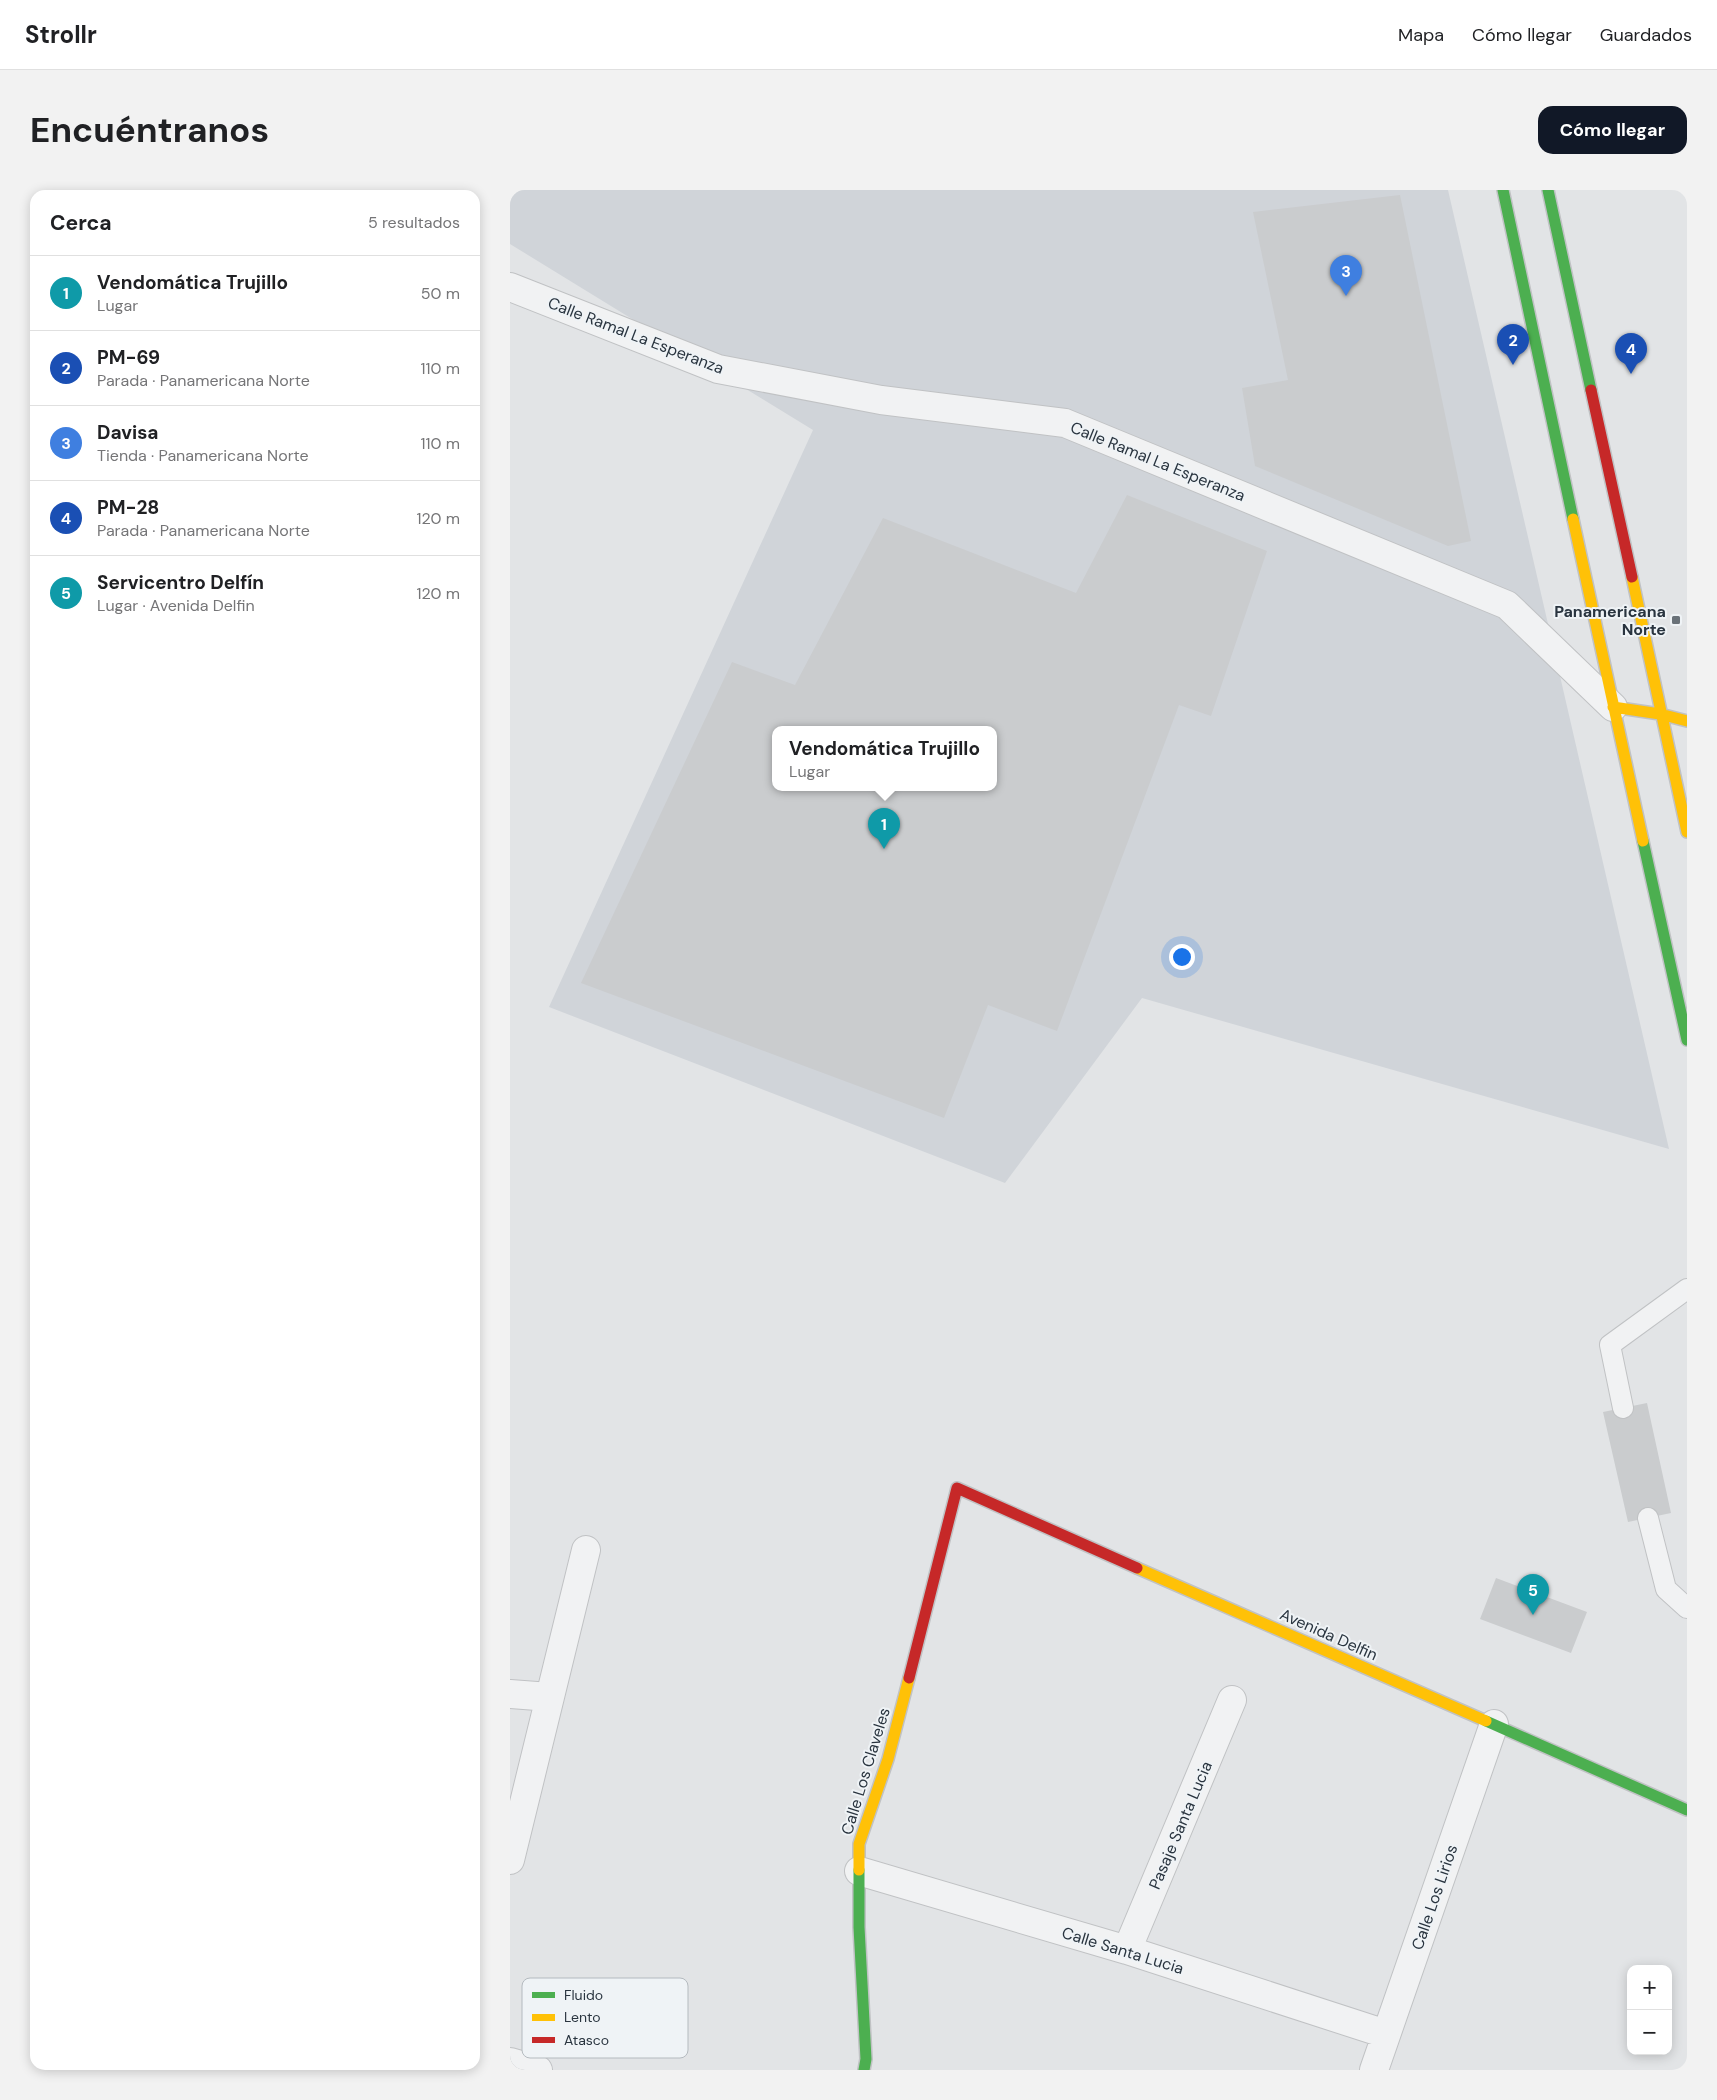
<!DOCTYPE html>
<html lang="es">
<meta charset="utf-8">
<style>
:root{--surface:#fff;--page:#f2f2f2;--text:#202124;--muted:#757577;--line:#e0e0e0;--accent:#111827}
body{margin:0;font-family:"DM Sans",sans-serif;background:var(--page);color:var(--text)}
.controls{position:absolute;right:15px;bottom:15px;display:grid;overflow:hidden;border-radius:10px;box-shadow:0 2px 12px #0003}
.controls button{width:45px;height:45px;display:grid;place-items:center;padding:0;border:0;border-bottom:1px solid var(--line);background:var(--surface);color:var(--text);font:25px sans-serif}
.you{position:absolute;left:671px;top:766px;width:18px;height:18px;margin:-12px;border:4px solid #fff;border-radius:50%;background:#1a73e8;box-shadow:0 0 0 8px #1a73e833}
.badge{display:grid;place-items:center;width:32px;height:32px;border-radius:50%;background:var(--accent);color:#fff;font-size:16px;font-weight:700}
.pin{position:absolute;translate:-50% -41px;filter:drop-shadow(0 1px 2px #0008)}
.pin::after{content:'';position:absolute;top:26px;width:18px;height:15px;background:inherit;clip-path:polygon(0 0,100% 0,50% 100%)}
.popup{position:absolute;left:262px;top:536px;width:225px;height:65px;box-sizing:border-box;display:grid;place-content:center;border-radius:10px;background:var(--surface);filter:drop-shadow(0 1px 4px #0005);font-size:16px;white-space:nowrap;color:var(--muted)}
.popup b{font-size:19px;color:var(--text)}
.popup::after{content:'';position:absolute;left:50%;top:100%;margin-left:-10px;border:10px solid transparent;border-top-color:var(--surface)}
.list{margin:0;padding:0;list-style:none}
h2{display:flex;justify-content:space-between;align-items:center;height:65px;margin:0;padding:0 20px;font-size:21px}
h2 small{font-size:16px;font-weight:400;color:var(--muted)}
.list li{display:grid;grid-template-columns:32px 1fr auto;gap:15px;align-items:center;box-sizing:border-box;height:75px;padding:0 20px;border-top:1px solid var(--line)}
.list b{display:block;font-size:19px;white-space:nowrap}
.list p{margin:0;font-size:16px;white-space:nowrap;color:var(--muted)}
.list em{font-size:16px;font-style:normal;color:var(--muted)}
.map{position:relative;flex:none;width:1177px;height:1880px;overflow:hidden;border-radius:15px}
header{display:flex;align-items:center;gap:30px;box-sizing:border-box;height:70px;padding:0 25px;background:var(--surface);border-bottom:1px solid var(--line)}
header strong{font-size:24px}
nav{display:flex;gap:28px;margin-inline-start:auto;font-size:18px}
.intro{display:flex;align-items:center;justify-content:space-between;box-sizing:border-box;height:120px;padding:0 30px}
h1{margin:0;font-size:35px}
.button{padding:12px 22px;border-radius:15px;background:var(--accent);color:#fff;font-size:18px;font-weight:700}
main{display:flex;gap:30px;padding:0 30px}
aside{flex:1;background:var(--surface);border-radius:15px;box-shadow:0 2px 12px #0003}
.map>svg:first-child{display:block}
.built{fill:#d0d4d9;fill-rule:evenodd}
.building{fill:#caccce;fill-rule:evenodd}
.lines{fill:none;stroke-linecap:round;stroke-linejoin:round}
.lane-casing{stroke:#c0c2c4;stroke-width:22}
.street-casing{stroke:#c0c2c4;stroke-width:30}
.fast-casing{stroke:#c0c2c4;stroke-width:14}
.slow-casing{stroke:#c0c2c4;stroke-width:14}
.jam-casing{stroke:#c0c2c4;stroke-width:14}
.lane{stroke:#f1f2f3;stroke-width:20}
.street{stroke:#f1f2f3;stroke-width:28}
.fast{stroke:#4caf50;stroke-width:11}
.slow{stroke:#ffc107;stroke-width:11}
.jam{stroke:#c62828;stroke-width:11}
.poi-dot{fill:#6a7279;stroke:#eff3f6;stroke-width:2}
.labels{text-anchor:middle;stroke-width:4;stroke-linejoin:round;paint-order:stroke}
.street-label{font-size:16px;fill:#29343f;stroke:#eff3f6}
.poi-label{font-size:16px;font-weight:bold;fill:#29343f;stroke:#eff3f6;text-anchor:end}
.key{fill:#eff3f6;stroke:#b4babf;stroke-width:1}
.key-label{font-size:14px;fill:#29343f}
</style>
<header>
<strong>Strollr</strong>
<nav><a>Mapa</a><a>Cómo llegar</a><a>Guardados</a></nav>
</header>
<div class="intro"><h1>Encuéntranos</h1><a class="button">Cómo llegar</a></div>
<main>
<aside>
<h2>Cerca<small>5 resultados</small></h2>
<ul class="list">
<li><span class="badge" style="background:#0f9aa8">1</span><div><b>Vendomática Trujillo</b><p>Lugar</p></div><em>50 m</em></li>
<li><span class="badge" style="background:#1a4fb4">2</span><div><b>PM-69</b><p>Parada · Panamericana Norte</p></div><em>110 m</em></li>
<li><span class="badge" style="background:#3f7fe0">3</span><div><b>Davisa</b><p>Tienda · Panamericana Norte</p></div><em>110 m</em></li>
<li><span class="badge" style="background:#1a4fb4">4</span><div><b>PM-28</b><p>Parada · Panamericana Norte</p></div><em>120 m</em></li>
<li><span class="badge" style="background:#0f9aa8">5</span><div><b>Servicentro Delfín</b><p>Lugar · Avenida Delfin</p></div><em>120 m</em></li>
</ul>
</aside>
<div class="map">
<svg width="1177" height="1880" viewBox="0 0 1177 1880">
<rect width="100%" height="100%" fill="#e2e4e6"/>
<path class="built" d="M0 0H938L1159 959 632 808 495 993 39 817 303 240 0 54ZM265 540H483V598H265Z"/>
<path class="building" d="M890 5 961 351 938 356 745 276 732 198 778 190 743 22Z
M617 305 757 361 701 526 669 515 547 841 478 815 434 928 71 793 222 472 285 495 373 328 566 403ZM265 540H483V598H265Z
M1137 1213 1161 1323 1118 1332 1093 1222Z
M986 1388 1077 1422 1061 1463 970 1429Z"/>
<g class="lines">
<defs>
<path id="lane" d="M1113 1218 1100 1155 1177 1099
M1138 1328 1156 1399 1177 1418"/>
<path id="street" d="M0 97 208 179 371 210 555 233 997 415 1103 517
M0 1504 40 1507
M0 1670 76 1360
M349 1681 617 1760 876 1844
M617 1760 722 1510
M0 1872 28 1880
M864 1880 984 1534"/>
<path id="fast" d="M993 0 1063 329
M1038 0 1081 200
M1133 651 1177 850
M976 1531 1177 1620
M349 1680V1737L356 1869 354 1880"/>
<path id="slow" d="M1063 329 1133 651
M1122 387 1177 642
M1103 517 1150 524 1177 531
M627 1378 976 1531
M349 1680V1654L378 1569 399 1488"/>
<path id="jam" d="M1081 200 1122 387
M399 1488 447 1298 627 1378"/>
</defs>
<use href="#lane" class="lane-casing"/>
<use href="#street" class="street-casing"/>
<use href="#fast" class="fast-casing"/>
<use href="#slow" class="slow-casing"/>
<use href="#jam" class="jam-casing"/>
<use href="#lane" class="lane"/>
<use href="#street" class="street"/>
<use href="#fast" class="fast"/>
<use href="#slow" class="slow"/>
<use href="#jam" class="jam"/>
</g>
<rect class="poi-dot" x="1161" y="425" width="10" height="10" rx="2.5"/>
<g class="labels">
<g class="street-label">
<text transform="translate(126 145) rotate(21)" y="6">Calle Ramal La Esperanza</text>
<text transform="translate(648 271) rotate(22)" y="6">Calle Ramal La Esperanza</text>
<text transform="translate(819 1444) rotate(24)" y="6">Avenida Delfin</text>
<text transform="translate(355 1581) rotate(-73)" y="6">Calle Los Claveles</text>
<text transform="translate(670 1635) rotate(-67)" y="6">Pasaje Santa Lucia</text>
<text transform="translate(924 1707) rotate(-71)" y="6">Calle Los Lirios</text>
<text transform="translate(613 1760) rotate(17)" y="6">Calle Santa Lucia</text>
</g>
<g class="poi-label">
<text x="1156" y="427">Panamericana<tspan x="1156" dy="18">Norte</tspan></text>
</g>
</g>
<rect x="12" y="1788" width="166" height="80" rx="8" class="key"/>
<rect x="22" y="1802" width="23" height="6" fill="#4caf50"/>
<rect x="22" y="1824" width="23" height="7" fill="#ffc107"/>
<rect x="22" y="1847" width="23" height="6" fill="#c62828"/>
<g class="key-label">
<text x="54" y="1810">Fluido</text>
<text x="54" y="1832">Lento</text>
<text x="54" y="1855">Atasco</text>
</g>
</svg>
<div class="controls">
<button>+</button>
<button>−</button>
</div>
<div class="you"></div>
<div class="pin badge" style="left:374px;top:659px;background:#0f9aa8">1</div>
<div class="popup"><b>Vendomática Trujillo</b>Lugar</div>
<div class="pin badge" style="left:1003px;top:175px;background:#1a4fb4">2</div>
<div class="pin badge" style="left:836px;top:106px;background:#3f7fe0">3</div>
<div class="pin badge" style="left:1121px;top:184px;background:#1a4fb4">4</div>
<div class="pin badge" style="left:1023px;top:1425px;background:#0f9aa8">5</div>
</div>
</main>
